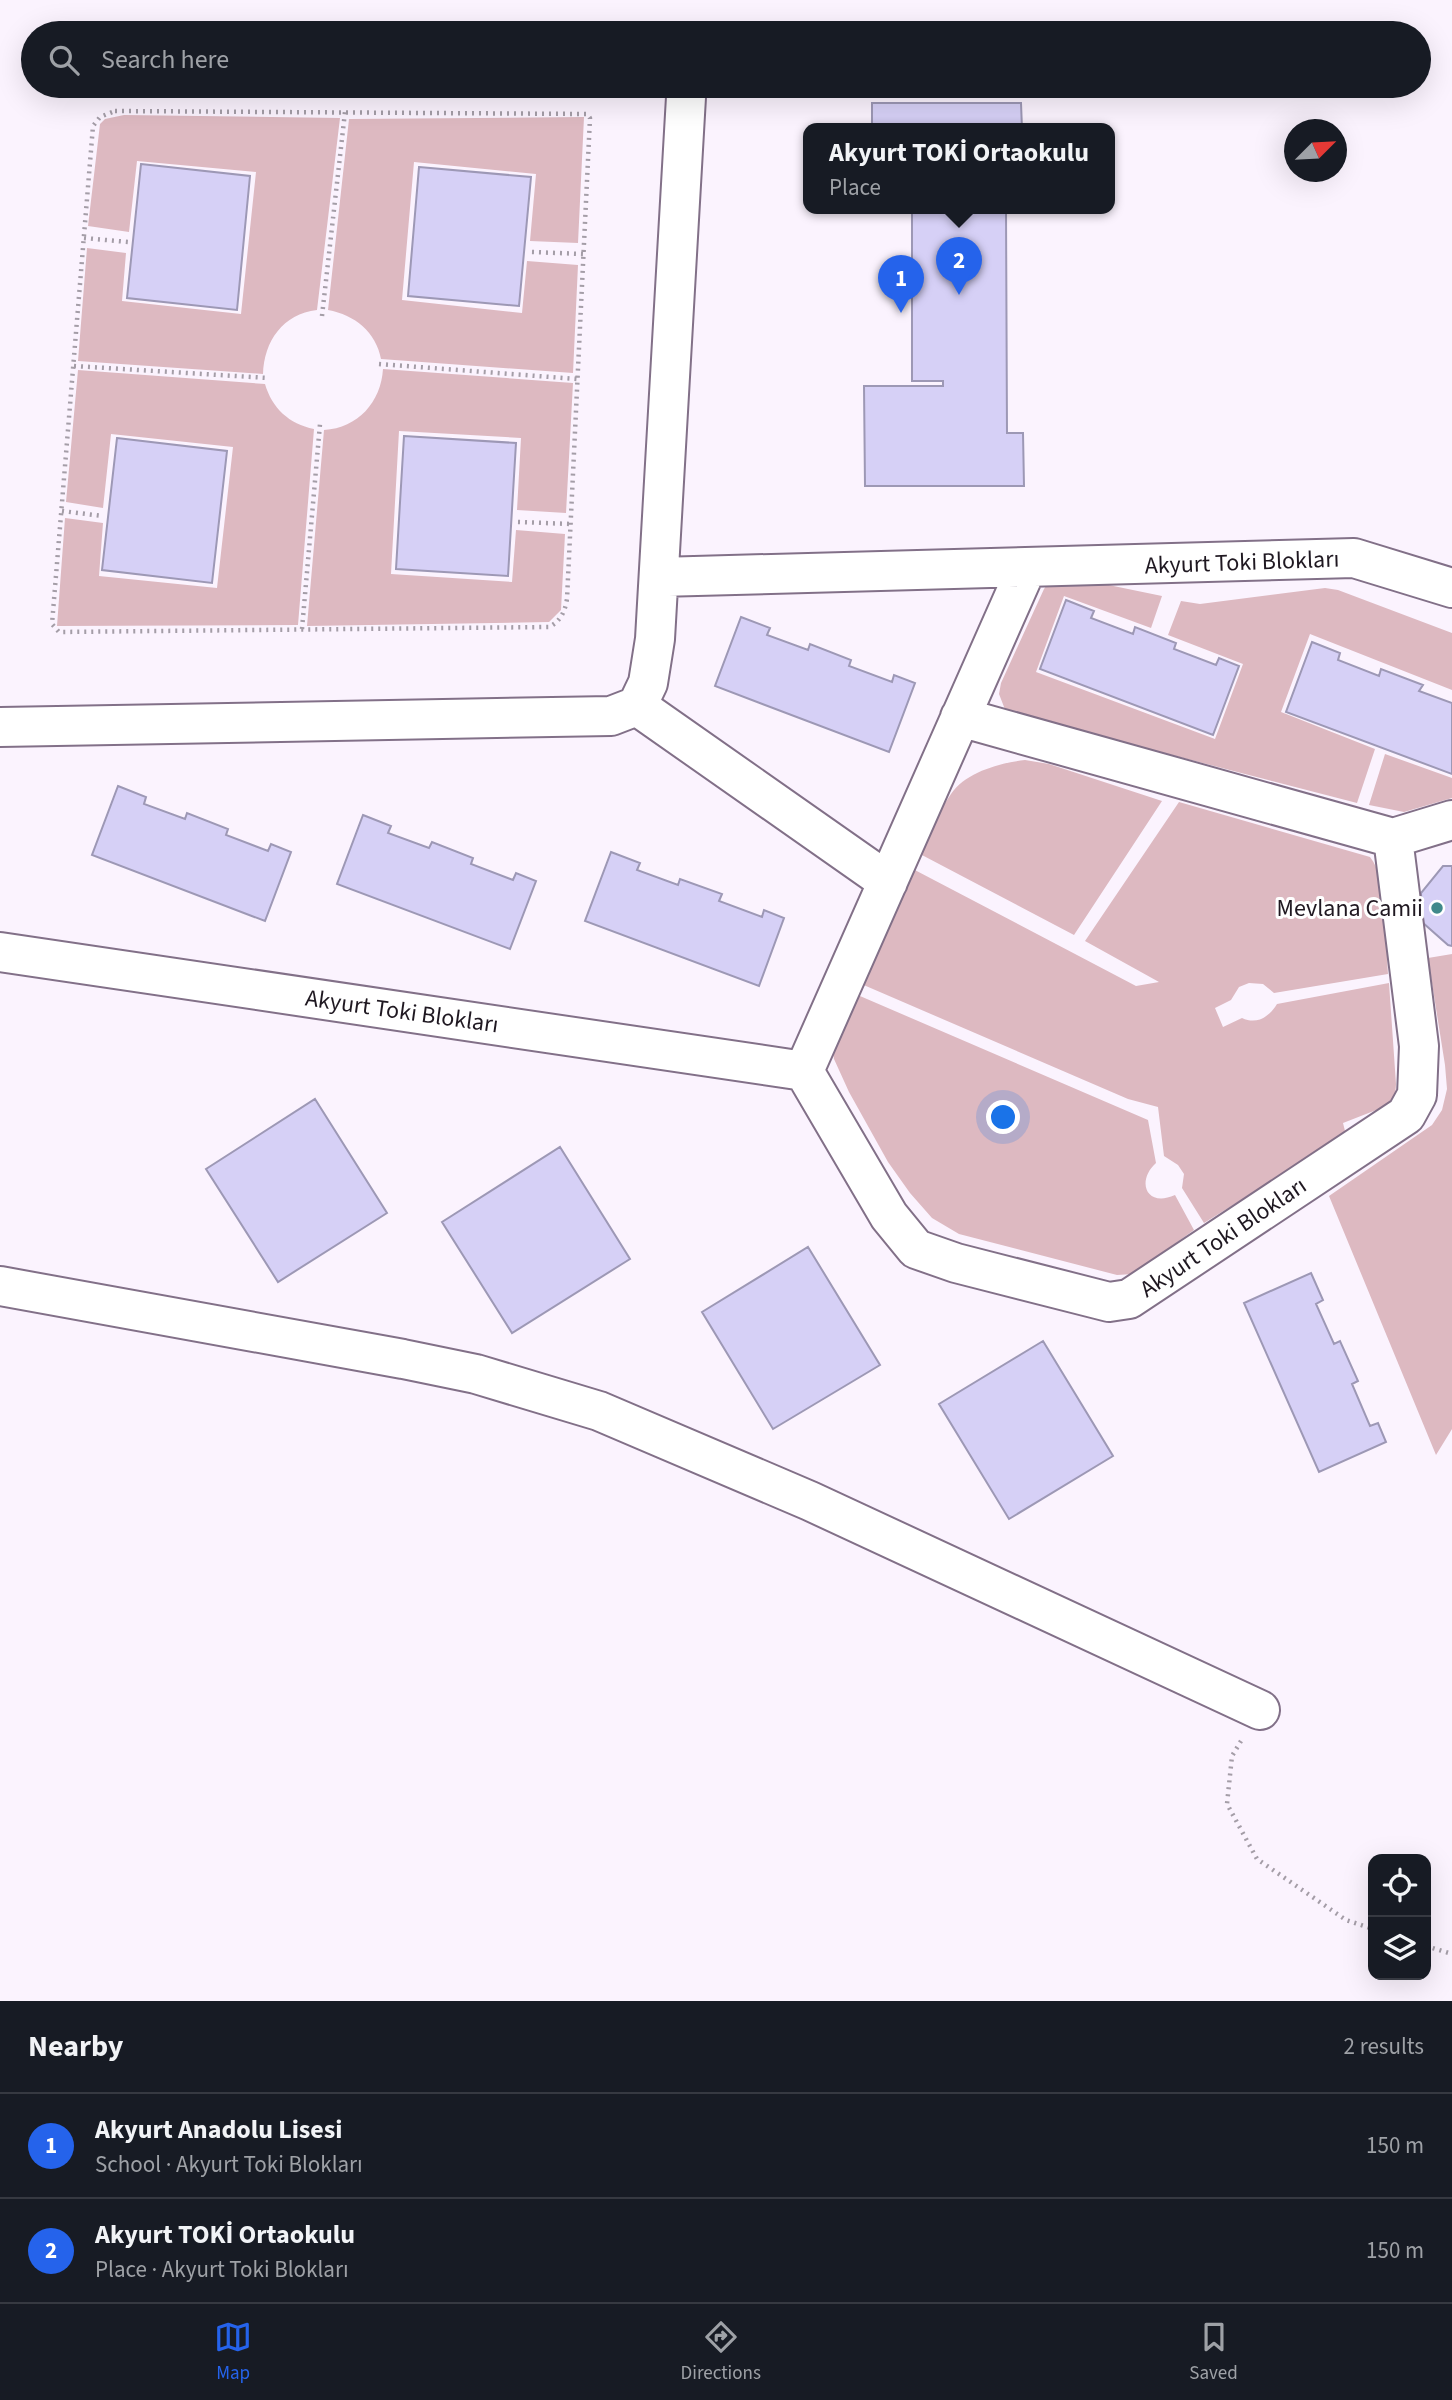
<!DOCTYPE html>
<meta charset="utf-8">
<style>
:root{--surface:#171b24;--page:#20242c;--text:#f1f3f6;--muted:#9ea1a6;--line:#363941;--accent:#2563eb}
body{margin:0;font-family:"Source Sans 3",sans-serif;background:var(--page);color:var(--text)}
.controls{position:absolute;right:21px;bottom:21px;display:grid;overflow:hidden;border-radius:14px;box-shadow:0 7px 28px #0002}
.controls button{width:63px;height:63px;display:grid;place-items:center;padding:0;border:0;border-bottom:2px solid var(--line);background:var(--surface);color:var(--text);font:35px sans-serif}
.compass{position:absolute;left:1284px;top:119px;width:63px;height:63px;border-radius:50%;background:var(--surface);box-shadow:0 7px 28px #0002;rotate:66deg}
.you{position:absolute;left:1004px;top:1118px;width:24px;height:24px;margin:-18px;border:5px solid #fff;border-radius:50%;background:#1a73e8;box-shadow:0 0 0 10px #1a73e833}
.badge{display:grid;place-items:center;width:46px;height:46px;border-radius:50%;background:var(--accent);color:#fff;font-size:23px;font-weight:700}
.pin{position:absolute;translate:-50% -58px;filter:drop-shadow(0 2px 4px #0008)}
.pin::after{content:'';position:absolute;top:37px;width:24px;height:21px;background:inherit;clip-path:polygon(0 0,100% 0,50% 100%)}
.popup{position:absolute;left:803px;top:123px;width:312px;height:91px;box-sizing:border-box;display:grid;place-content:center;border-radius:14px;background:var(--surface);filter:drop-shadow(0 2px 5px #0005);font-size:23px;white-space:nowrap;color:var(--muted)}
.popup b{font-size:26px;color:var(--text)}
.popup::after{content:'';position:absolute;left:50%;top:100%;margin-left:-14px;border:14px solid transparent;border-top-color:var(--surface)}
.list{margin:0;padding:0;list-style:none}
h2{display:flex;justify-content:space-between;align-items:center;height:91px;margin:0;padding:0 28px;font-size:30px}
h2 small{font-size:23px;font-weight:400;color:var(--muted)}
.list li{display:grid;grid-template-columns:46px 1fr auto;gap:21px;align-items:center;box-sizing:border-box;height:105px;padding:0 28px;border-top:2px solid var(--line)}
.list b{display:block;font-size:26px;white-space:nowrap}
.list p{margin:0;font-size:23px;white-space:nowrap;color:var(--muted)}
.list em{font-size:23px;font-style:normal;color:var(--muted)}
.icon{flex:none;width:38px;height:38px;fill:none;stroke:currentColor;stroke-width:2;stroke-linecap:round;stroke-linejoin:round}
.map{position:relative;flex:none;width:1452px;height:2001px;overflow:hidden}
.search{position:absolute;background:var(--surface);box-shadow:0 7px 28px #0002;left:21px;right:21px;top:21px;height:77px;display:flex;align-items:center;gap:18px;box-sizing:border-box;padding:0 24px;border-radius:38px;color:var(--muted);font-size:26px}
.sheet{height:301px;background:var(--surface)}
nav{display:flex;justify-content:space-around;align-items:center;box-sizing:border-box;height:98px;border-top:2px solid var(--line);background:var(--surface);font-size:19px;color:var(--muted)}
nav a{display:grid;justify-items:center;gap:4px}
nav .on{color:var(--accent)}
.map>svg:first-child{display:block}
.green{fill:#ddb9c1}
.building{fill:#d6d0f6;stroke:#9d98b5;stroke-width:2}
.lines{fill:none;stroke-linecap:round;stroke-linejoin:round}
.minor-casing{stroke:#827088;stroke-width:42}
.path{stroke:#a49da7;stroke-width:4.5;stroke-dasharray:2 5;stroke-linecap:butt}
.minor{stroke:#fff;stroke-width:38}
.poi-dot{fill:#40898b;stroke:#fff;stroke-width:2.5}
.labels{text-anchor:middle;stroke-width:6;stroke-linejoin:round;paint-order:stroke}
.street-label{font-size:24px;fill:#1f1821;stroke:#fff}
.poi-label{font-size:24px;fill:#1f1821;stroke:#fff;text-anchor:end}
</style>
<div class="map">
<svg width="1452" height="2001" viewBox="0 0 1452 2001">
<rect width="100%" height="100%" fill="#fbf3fe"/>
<path class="green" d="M124 115 340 118 317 310C283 314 264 341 263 374L78 361 87 248 126 253 122 301 241 314 256 172 137 161 129 232 88 226 100 124 105 119Z
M584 117 578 243 530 241 536 174 414 162 402 300 522 313 527 261 578 265 573 373 381 359C376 332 355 315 328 310L349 119Z
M383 369 573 383 566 513 517 510 521 438 399 431 391 574 512 582 516 530 565 534 561 610 549 622 307 626 324 430C358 428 381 402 383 369Z
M78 370 265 384C272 408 289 424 314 429L298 625 57 626 65 518 103 523 99 576 217 588 233 447 111 434 103 508 66 502Z
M1049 582H1094L1162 596 1151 628 1064 596 1036 672 1215 739 1243 664 1168 635 1181 601 1200 604 1325 588 1338 590 1452 633V690L1310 634 1281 712 1375 749 1357 803 1006 712 999 694 1001 683 1044 589Z
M1385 754 1452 778V798L1404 812 1369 805Z
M1025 760 1049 764 1162 801 1074 935 920 854C930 834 938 812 951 794 966 772 1000 763 1025 760Z
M1179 802 1370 857C1389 880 1386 943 1388 974L1274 993 1263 984 1249 983 1239 987 1231 1000 1215 1008 1223 1027 1242 1018C1257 1025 1269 1017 1277 1004L1389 983 1396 1084 1395 1098 1384 1107 1343 1123 1346 1135 1204 1223 1182 1188 1184 1174 1178 1165 1164 1156 1158 1107 1128 1099 859 983 911 868 1136 986 1159 982 1085 941Z
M1452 954V1429L1436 1455 1329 1196 1432 1125 1442 1110 1447 1089 1445 1065 1428 958Z
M853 993 1148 1120 1156 1163C1136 1181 1146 1208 1175 1195L1194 1230 1133 1274 1117 1275 959 1234 932 1218 910 1193 888 1162 849 1092 834 1059 832 1047Z"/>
<path class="building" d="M872 103H1021L1022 129H872Z
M141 164 250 176 237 310 127 298Z
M419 167 531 177 519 306 408 296Z
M912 209H1006L1007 433H1023L1024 486H865L864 386H943V381H912Z
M404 436 516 443 508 576 396 569Z
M117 438 227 451 212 583 102 570Z
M1066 600 1094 611 1091 618 1133 634 1135 627 1176 643 1174 649 1216 665 1219 658 1239 666 1213 735 1040 669Z
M741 617 770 628 767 635 808 650 810 644 851 660 849 666 892 682 894 675 915 683 889 752 715 686Z
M1312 642 1340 653 1338 660 1379 676 1381 669 1423 685 1419 691 1452 703V774L1286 712Z
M118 786 146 797 144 804 185 819 187 813 228 829 226 835 268 851 271 844 291 852 265 921 92 855Z
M363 815 391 826 388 833 429 848 432 842 473 858 471 864 513 880 516 873 536 881 510 949 337 884Z
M611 852 640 863 637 870 678 885 680 879 722 894 719 901 762 917 764 910 784 918 759 986 585 921Z
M1443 866H1452V946L1448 945 1422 922 1421 893Z
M315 1099 387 1213 278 1282 206 1169Z
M560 1147 630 1259 512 1333 442 1222Z
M808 1247 880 1365 773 1429 702 1312Z
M1311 1273 1323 1300 1316 1304 1334 1344 1340 1341 1358 1381 1352 1384 1370 1426 1378 1423 1386 1442 1319 1472 1244 1303Z
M1043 1341 1113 1456 1009 1519 939 1404Z"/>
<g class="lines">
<defs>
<path id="minor" d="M659 577 1354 558 1452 588
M637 706 888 882
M960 717 1393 838 1452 820
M0 727 611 716 637 706 648 683 655 639 686 97
M0 952 804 1071
M804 1071 889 1216 916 1249 956 1263 1109 1302 1129 1299 1406 1115 1417 1095 1419 1046 1393 838
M804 1071 1027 567
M0 1286 403 1359 476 1374 599 1411 810 1501 1260 1710"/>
</defs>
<use href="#minor" class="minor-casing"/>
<path class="path" d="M115 111 587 114 590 118 567 599C565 611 561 621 549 627L59 632 52 624 93 126 100 117Z
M84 238 128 242
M532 252 583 254
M322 316 345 112
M379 364 577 379
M74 366 268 378
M62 511 102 516
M518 522 571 524
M302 629 320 424
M1241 1741 1232 1756 1227 1804 1257 1859 1346 1920 1373 1929
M1426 1946 1452 1954"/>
<use href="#minor" class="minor"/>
</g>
<circle class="poi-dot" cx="1437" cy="908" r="7"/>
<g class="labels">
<g class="street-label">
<text transform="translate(1242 562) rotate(-2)" y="8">Akyurt Toki Blokları</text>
<text transform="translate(402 1011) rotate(8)" y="8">Akyurt Toki Blokları</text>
<text transform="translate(1223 1237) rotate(-34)" y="8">Akyurt Toki Blokları</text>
</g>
<g class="poi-label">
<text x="1423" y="916">Mevlana Camii</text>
</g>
</g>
</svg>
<div class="controls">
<button><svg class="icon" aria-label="locate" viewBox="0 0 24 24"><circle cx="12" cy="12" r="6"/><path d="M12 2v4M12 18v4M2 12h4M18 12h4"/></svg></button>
<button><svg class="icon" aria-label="layers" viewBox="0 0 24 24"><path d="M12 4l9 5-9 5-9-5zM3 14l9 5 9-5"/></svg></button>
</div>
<svg class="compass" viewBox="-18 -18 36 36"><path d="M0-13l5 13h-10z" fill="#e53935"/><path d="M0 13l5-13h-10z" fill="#9ea1a6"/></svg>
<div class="you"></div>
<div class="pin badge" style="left:901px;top:313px">1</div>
<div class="pin badge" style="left:959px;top:295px">2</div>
<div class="popup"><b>Akyurt TOKİ Ortaokulu</b>Place</div>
<div class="search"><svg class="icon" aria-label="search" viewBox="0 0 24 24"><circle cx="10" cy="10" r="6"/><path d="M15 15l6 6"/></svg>Search here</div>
</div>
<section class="sheet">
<h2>Nearby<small>2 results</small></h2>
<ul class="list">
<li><span class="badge">1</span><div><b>Akyurt Anadolu Lisesi</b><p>School · Akyurt Toki Blokları</p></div><em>150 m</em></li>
<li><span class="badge">2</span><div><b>Akyurt TOKİ Ortaokulu</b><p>Place · Akyurt Toki Blokları</p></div><em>150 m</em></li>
</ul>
</section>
<nav>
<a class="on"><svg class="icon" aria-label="map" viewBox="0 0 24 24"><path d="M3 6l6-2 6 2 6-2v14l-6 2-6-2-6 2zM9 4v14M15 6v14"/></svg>Map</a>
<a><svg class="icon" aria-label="directions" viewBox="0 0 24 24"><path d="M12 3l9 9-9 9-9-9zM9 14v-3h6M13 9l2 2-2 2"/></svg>Directions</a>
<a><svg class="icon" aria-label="saved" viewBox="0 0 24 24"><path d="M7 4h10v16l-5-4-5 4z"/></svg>Saved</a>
</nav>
